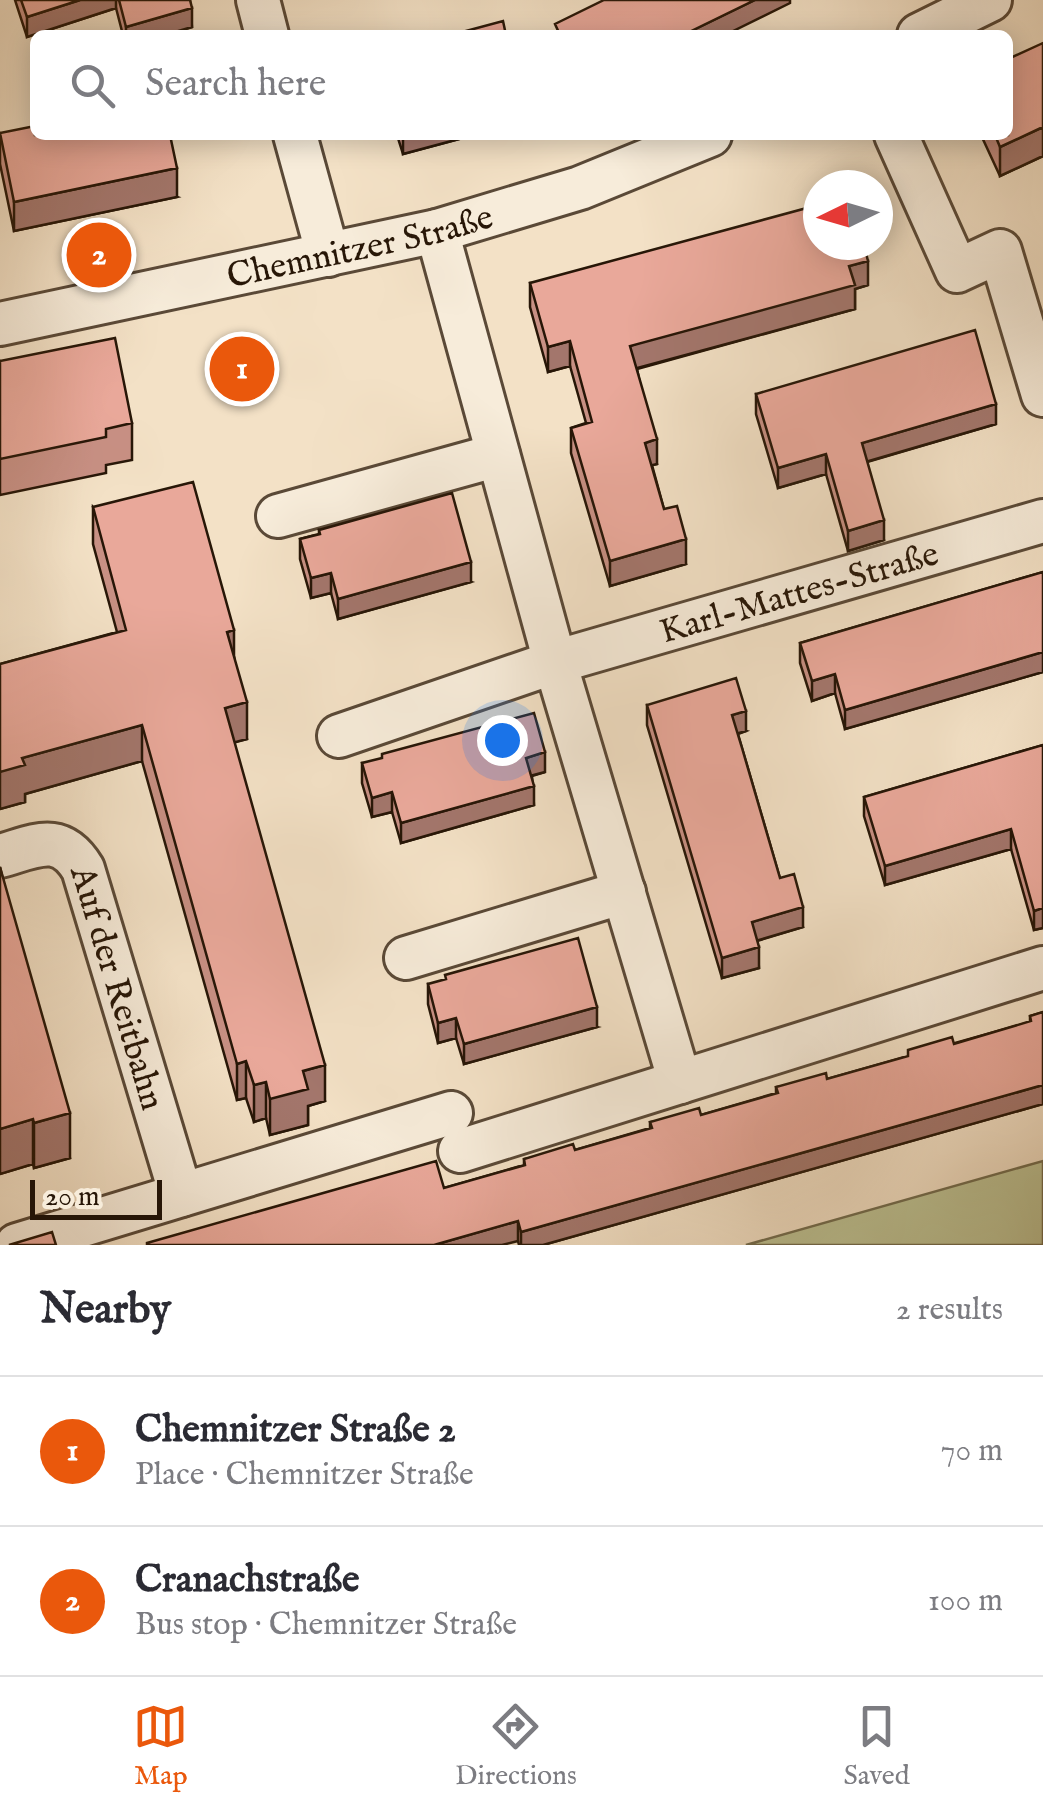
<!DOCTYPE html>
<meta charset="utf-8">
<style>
:root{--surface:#fff;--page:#f7f7f7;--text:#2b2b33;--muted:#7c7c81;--line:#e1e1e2;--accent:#ea580c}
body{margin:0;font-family:"IM FELL English",serif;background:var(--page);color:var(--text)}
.compass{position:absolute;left:803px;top:170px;width:90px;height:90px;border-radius:50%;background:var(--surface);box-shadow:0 5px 25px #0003;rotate:265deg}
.scale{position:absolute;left:30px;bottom:25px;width:132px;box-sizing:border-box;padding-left:10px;border:5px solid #271607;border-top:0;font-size:28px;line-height:35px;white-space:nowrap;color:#271607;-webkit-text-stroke:8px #f7ecda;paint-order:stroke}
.you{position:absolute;left:502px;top:740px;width:35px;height:35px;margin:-25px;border:8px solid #fff;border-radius:50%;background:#1a73e8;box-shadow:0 0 0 15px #1a73e833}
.badge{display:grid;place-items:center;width:65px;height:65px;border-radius:50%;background:var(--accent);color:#fff;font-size:32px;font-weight:700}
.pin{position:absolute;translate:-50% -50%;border:5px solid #fff;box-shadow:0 2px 10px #0006}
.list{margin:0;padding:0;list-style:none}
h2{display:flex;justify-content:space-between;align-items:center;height:130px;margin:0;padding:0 40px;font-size:42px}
h2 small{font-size:32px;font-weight:400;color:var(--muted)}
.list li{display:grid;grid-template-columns:65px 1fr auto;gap:30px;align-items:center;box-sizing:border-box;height:150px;padding:0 40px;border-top:2px solid var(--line)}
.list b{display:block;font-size:38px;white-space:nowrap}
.list p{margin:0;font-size:32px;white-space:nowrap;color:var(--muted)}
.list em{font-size:32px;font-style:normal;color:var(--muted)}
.icon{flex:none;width:55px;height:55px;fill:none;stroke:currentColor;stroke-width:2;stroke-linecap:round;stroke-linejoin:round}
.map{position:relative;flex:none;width:1043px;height:1245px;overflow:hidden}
.search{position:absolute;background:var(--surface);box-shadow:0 5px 25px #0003;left:30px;right:30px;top:30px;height:110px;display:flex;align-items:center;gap:25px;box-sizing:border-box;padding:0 35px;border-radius:15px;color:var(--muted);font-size:38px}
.sheet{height:430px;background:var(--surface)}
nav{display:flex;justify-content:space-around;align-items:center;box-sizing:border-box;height:140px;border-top:2px solid var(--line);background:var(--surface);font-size:28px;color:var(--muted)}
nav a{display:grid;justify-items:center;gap:5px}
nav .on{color:var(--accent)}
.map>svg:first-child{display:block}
.green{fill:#bcc294;stroke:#726c4e;stroke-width:2.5}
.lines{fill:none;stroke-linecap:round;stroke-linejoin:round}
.minor-casing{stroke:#5a4937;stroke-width:48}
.minor{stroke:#f7ecda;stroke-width:42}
.wall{fill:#c89084;stroke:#271607;stroke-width:2.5}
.shaded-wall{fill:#a3766c;stroke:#271607;stroke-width:2.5}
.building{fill:#e9a89a;stroke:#271607;stroke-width:2.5}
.labels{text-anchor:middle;stroke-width:10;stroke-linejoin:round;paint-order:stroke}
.street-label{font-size:35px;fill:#271607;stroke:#f7ecda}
</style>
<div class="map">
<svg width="1043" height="1245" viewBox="0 0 1043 1245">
<rect width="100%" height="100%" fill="#f3e1c6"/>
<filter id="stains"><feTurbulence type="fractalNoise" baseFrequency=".002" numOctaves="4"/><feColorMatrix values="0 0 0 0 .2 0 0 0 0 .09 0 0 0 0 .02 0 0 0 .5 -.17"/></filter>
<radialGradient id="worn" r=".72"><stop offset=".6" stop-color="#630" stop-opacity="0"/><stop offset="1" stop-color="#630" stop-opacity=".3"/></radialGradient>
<path class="green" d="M1043 1161V1245H746Z"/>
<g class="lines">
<defs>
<g id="minor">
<path d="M258 0 267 35"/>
<path d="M919 35 990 0"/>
<path d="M295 135 328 255"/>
<path d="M896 135 957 271 1000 251 1043 395"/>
<path d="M437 231 555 662 680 1082"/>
<path id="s1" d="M0 324 437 231 580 188 710 135"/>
<path d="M278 516 498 455"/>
<path id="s2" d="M339 736 555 662 1043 521"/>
<path id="s3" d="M0 856C36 846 60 831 83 869L181 1195"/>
<path d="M406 958 624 892"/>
<path d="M460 1151 1043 968"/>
<path d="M17 1245 451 1113"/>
</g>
</defs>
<use href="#minor" class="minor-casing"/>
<use href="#minor" class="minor"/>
</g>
<path class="wall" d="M15 0H190L192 27 165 35H123L116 8 27 37Z
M1043 43V156L1000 176 981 135H1008Z
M0 133 177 197 14 231 0 164Z
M397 135H474L403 154Z
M530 283 868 285 855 289V309L637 369 657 464 652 465 664 509 686 564 610 586 571 453V428L586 423 570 366 548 372 530 307Z
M0 361 132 423V460L106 465V473L0 495Z
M756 394 996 424 867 462 884 540 848 551 826 474 778 488 756 414Z
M93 507 234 657 247 739 234 742 325 1101 308 1106V1125L270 1135 266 1118 254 1122 246 1098 237 1100 142 761 25 794V802L0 809V664L117 632 93 544Z
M319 530 471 582 338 619 331 593 311 598 300 559V539L319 534Z
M1043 572V672L845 729 835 693 812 701 800 663V643Z
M647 705 746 731 738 734 780 878 803 927 757 941 759 968 722 978 647 725Z
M1043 745V928L1034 930 1011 849 885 885 864 816V797Z
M362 763 545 772 532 776 534 805 401 843 392 812 372 817 362 783Z
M0 867 70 1158 34 1168 33 1164 0 1174Z
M428 984 597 1027 464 1064 456 1038 438 1043 428 1004Z
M1043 1012V1104L543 1245H519L518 1241 444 1188 524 1165V1159L575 1150 650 1128V1122L701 1115 776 1093V1087L827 1079 1030 1022V1016Z"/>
<path class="shaded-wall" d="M80 0H116V8L27 37V17Z
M755 0H790V3L725 35H683Z
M192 8V27L165 35H126V27Z
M1043 127V156L1000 176V147Z
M403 135H474L403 154Z
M177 168V197L14 231V202Z
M868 261V285L855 289V309L630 370V346L849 266Z
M570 341V366L548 372V347Z
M996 404V424L862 463V443Z
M657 439V464L645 467V443Z
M826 454V474L778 488V468Z
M884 520V540L848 551V531Z
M686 539V564L610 586V561Z
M471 562V582L338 619V599Z
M331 573V593L311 598V578Z
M234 630V666L227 632Z
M1043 652V672L845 729V710Z
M835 674V693L812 701V681Z
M247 702V739L225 745V708Z
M746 711V731L732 735V715Z
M142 725V761L25 794V802L0 809V772L22 758Z
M545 752V772L526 777V758Z
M534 786V805L401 843V823Z
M392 792V812L372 817V798Z
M1011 829V849L885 885V866Z
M803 907V927L752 942V922Z
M1043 908V928L1034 930V911Z
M759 947V968L722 978V958Z
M597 1007V1027L464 1064V1044Z
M456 1018V1038L438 1043V1023Z
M246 1061V1098L237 1100V1064Z
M325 1065V1101L308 1106V1125L270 1135V1099L303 1071Z
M266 1082V1118L254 1122V1085Z
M1043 1085V1104L543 1245H521V1232Z
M70 1113V1158L34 1168V1123Z
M33 1119V1164L0 1174V1129Z
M518 1221V1241L502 1245H434Z"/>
<path class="building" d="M21 0H80L27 17Z
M119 0H190L192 8 126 27Z
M604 0H755L683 35H560L555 24Z
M503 21 506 35H451Z
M1043 43V127L1000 147 995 135H1008V59Z
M35 126V135H170L177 168 14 202 0 133Z
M818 205V245H864L868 261 849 266 855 285 630 346 657 439 645 443 664 509 677 506 686 539 610 561 571 428 592 422 570 341 548 347 530 283Z
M975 330 996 404 862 443 884 520 848 531 826 454 778 468 756 394Z
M115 338 132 423 106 429V437L0 459V361Z
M193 482 234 630 227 632 247 702 225 708 325 1065 303 1071 308 1089 270 1099 266 1082 254 1085 246 1061 237 1064 142 725 22 758 25 765 0 772V664L126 630 93 507Z
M452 493 471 562 338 599 331 573 311 578 300 539 320 534 319 530Z
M1043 572V652L845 710 835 674 812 681 800 643Z
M736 678 746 711 732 715 742 748 780 878 794 874 803 907 752 922 759 947 722 958 647 705Z
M534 713 545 752 526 758 534 786 401 823 392 792 372 798 362 763 382 758V754Z
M1043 745V908L1034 911 1011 829 885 866 864 797Z
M0 867 70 1113 34 1123 33 1119 0 1129Z
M578 938 597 1007 464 1044 456 1018 438 1023 428 984 446 979 445 975Z
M1043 1012V1085L521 1232 518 1221 434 1245H147V1243L436 1161 444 1188 525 1165 524 1159 573 1144 575 1150 652 1128 650 1122 699 1108 701 1115 778 1093 776 1087 826 1073 827 1079 908 1056V1050L952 1037 954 1044 1031 1021 1030 1016Z
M52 1232 56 1245H9Z"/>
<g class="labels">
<g class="street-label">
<text dy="12" stroke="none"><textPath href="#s1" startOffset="368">Chemnitzer Straße</textPath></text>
<text dy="12" stroke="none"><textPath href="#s2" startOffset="482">Karl-Mattes-Straße</textPath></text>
<text dy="12" stroke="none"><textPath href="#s3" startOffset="218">Auf der Reitbahn</textPath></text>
</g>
</g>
<rect width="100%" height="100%" filter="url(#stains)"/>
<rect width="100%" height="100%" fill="url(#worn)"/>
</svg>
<svg class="compass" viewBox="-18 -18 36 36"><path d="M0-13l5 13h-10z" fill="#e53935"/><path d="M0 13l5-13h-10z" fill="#7c7c81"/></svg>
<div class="scale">20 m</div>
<div class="you"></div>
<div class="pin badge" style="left:242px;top:369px">1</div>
<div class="pin badge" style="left:99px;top:255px">2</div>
<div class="search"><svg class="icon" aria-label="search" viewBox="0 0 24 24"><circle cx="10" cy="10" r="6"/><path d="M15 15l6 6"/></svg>Search here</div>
</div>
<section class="sheet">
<h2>Nearby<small>2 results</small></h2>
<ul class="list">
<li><span class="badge">1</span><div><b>Chemnitzer Straße 2</b><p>Place · Chemnitzer Straße</p></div><em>70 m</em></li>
<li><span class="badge">2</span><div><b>Cranachstraße</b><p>Bus stop · Chemnitzer Straße</p></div><em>100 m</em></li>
</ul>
</section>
<nav>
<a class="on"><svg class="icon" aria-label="map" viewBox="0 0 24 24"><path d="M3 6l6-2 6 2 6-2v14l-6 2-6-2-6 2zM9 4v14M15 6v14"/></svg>Map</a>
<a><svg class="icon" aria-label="directions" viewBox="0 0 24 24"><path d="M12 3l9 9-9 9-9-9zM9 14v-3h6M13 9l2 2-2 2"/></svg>Directions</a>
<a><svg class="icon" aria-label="saved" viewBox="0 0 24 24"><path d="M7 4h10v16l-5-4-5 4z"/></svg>Saved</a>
</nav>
